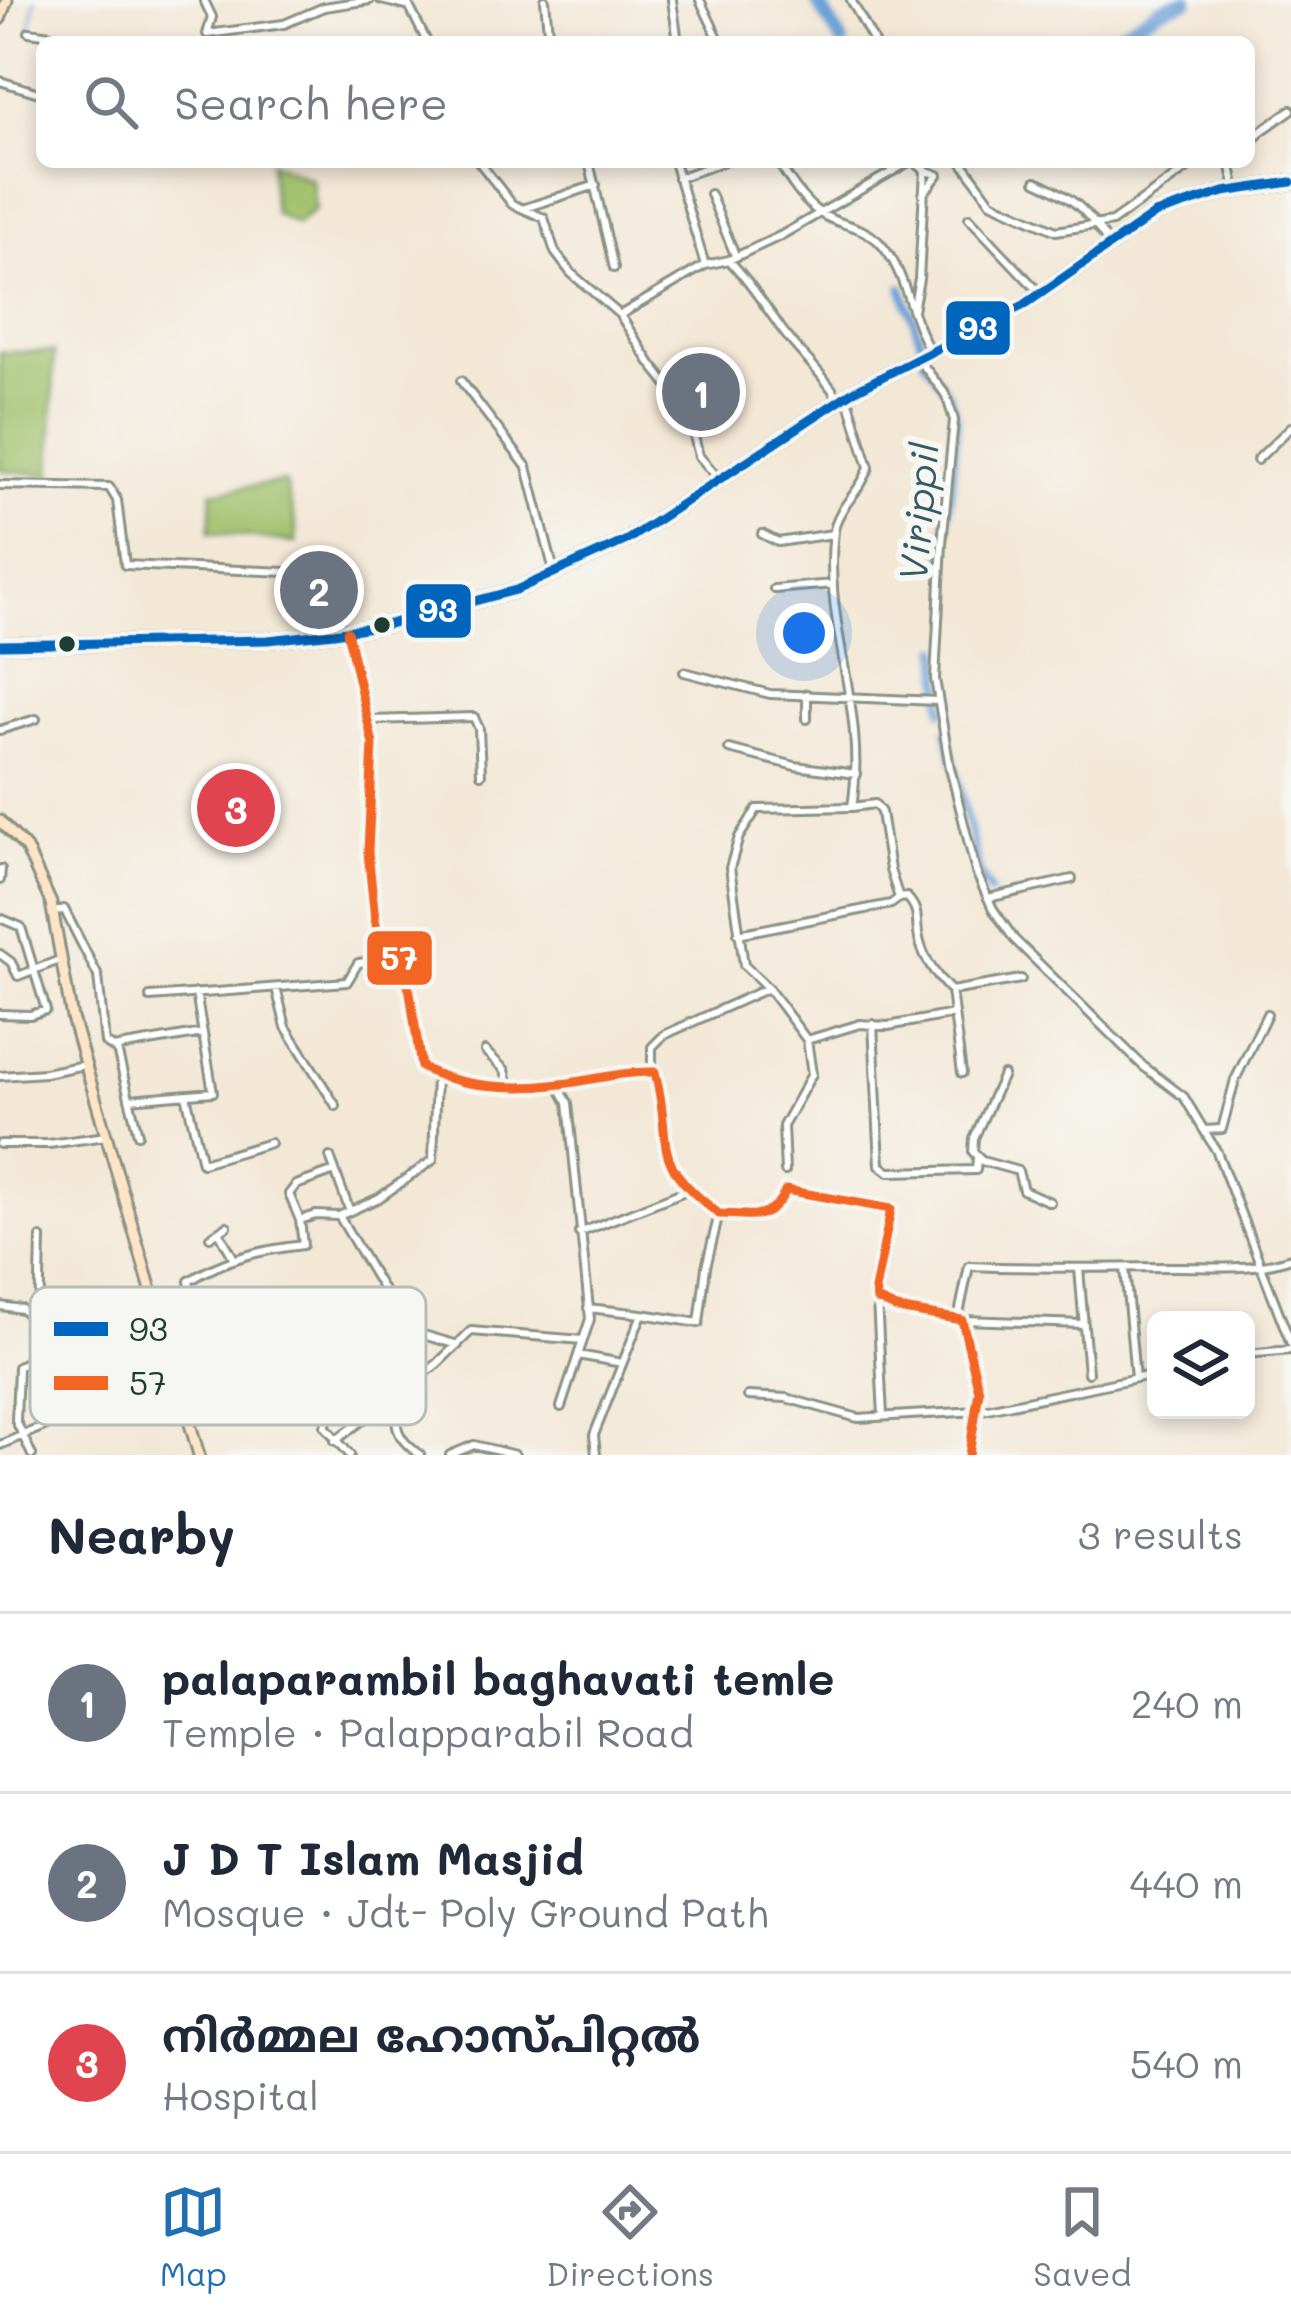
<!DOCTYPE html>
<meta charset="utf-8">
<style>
:root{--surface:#fff;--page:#f2f2f3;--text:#1f2937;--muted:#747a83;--line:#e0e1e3;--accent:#1f6fb2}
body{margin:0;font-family:Mali,"Noto Sans Malayalam",sans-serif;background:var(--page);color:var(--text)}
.controls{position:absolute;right:36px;bottom:36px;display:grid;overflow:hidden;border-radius:18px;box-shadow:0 6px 18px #0003}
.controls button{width:108px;height:108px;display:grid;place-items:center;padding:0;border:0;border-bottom:3px solid var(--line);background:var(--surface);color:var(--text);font:60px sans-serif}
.you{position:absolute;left:804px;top:633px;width:42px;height:42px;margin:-30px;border:9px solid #fff;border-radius:50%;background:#1a73e8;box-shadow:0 0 0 18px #1a73e833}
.badge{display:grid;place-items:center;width:78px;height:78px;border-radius:50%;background:var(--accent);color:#fff;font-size:39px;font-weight:700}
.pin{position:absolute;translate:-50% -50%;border:6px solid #fff;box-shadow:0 3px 12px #0006}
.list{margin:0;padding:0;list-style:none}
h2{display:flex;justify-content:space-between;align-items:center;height:156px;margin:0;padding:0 48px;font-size:51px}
h2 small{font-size:39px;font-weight:400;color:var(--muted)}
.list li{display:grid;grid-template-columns:78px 1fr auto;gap:36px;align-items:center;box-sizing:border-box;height:180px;padding:0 48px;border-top:3px solid var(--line)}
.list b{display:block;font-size:45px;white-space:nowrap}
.list p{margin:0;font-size:39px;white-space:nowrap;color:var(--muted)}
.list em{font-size:39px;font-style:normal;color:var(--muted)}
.icon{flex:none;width:66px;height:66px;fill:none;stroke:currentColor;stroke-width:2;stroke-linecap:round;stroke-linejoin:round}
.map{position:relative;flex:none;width:1291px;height:1455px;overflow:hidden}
.search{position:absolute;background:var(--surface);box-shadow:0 6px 18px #0003;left:36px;right:36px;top:36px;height:132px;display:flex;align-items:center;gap:30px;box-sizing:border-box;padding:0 42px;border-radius:18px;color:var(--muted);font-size:45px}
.sheet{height:696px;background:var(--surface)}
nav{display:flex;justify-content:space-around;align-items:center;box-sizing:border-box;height:168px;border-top:3px solid var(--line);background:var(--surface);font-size:33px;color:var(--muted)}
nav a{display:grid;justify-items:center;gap:6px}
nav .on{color:var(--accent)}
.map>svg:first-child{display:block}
.green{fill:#9ec069;stroke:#5e7e4e;stroke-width:3}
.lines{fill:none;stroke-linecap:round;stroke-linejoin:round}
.stream{stroke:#6aa0d7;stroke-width:3}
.canal{stroke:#6aa0d7;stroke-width:8}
.river{stroke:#6aa0d7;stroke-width:14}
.street-casing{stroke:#899284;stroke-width:12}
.secondary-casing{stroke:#899284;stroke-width:15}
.highway-casing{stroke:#899284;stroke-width:18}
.street{stroke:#fff;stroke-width:6}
.secondary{stroke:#ffe4c6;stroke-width:9}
.highway{stroke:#febc70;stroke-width:12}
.bus-1-casing{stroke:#f6f6f2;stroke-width:18}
.bus-2-casing{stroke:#f6f6f2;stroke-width:18}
.bus-1{stroke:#0065bd;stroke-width:9}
.bus-2{stroke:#f26522;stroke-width:9}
.bus-dot{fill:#1f3d34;stroke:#f6f6f2;stroke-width:4.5}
.labels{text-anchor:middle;stroke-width:12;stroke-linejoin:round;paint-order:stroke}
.water-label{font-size:39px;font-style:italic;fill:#365b65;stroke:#f6f6f2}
.key{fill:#f6f6f2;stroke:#b6beb9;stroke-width:3}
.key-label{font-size:33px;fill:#1f3d34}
.line-badge{stroke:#f6f6f2;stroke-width:4.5}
.badge-label{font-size:33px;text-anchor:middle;font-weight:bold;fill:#fff}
</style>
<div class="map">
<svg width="1291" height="1455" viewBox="0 0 1291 1455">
<rect width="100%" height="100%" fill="#f6f6f2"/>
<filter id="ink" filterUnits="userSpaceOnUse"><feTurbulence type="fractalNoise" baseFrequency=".00833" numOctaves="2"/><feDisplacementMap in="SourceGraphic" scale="24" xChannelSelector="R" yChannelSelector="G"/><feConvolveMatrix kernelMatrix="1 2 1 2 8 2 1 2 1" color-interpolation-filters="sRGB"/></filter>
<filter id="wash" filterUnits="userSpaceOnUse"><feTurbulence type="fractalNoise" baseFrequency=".004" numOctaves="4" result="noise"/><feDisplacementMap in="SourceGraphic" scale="48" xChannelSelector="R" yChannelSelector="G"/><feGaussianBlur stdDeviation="2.7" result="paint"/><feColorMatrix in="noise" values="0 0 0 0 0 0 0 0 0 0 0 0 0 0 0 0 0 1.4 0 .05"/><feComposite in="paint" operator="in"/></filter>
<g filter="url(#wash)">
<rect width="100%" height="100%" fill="#f3e7d5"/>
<path class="green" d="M270 162 312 179 315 210 296 224 274 213Z
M0 352H54L51 475 0 470Z
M281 482 285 483 296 526V543L210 532 212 492Z"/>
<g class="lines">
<path class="stream" d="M30 31 35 0"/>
<path class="canal" d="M902 287 922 345
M923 358 949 394 957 419 944 556
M939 649 943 711
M947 732 979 871 990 892"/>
<path class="river" d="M816 0 842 42
M1105 42 1160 9 1187 0"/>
</g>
</g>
<g filter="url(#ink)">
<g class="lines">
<defs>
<path id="street" d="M204 0 212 17 207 34 284 24 324 7 370 0
M381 0 407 6
M406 0 427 42
M545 0 549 42
M672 0 678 42
M700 0 720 42
M851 0 874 42
M29 32 103 42
M0 81 42 94
M1249 145 1260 132 1291 110
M479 162 512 204 544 218 555 252 571 273 620 315 651 364 687 409 699 456 718 478
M589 162 614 268
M674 162 705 265
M778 162C789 179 802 201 820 213 839 226 860 224 878 241 907 270 909 317 930 351
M962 162 991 202 1056 231 1112 222 1196 162
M1230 162 1236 190
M678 178 722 162
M1036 181C1075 199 1086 209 1109 244
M710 194 735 255
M923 194 938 175 925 170
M525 208 596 185
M969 218 1038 291
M729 260C751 283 765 306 783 331 801 355 824 374 839 400
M913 310 919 279 925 170 914 162
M620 315 705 265 729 260 780 236 909 162
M919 360 946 395 954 420 942 543 935 679 950 768 976 872 993 909 1014 939 1143 1066 1184 1097 1217 1152 1291 1344
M461 381 527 467 554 571
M1257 460 1291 427
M0 485 109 487 117 500 125 565 310 573 321 578 343 632
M762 534 778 542 833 534
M774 589 833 584
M347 631 373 744 368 852 375 919 378 933 400 959 410 992 421 1067C460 1088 517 1090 561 1084 594 1080 622 1071 655 1072 675 1149 645 1157 719 1214 754 1214 769 1224 786 1190L891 1209 875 1290 877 1300 897 1309 962 1320 979 1391 969 1455
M684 672 770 694 938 701
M807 719V694
M370 720 474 717 479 729 481 774
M0 730 36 719
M729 749 795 766 856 774
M0 880 1 869
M899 898 907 897C919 910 916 917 918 933 921 956 935 975 951 991L962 1073
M988 898 1072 879
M53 913 64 909 98 976 105 1043 117 1050 138 1134
M0 918 21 927 46 1010 30 1015 0 1014
M738 934 891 904 899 898 890 870 881 812 875 804 852 807C868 709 822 625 834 531 837 507 862 491 869 467L848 399
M0 954 11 962 18 976 62 959
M276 988 286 1027 336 1106
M951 991 1021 979
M150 997 347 982 358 963 400 959
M873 1024 880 1165 889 1172 976 1170 977 1158
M807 1040 860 1024 888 1026 954 1014
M113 1048 203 1033
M485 1051 505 1070 509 1085
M652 1072V1047L664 1035 768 988
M1003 1075 974 1138 973 1152 982 1161 1018 1171 1023 1190 1050 1202
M0 1076 45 1073 84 1065
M558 1085 568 1103 590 1319 561 1407
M186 1095 202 1163 270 1143
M129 1099 213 1092 196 993
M1204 1130 1222 1129 1235 1080 1267 1014
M0 1144H49L106 1136
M330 1157 349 1209
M785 1171 783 1126 812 1074 807 1040 768 988 744 965 730 868 739 837 757 809 852 807
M300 1220 316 1215 337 1216
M219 1232 233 1257
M579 1233 690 1189
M210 1237 227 1226
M1125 1268 1135 1378
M1079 1269 1088 1373
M877 1300 883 1416
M0 1306 22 1309 68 1354
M588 1308 642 1314
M161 1317 192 1295 189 1281C227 1258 260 1250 303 1245L300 1220 289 1194 296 1185 335 1171
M958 1319 969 1266C1035 1269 1101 1268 1168 1267 1209 1266 1252 1272 1291 1258
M962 1320 1084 1324
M39 1325 41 1238
M405 1327 339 1216 379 1198 433 1160 436 1076
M1246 1354 1291 1350
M578 1355 622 1363
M748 1396 786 1398 858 1418 978 1411 1156 1374
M386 1401 397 1414C394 1434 405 1444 420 1455
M335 1441 437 1364 471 1331 583 1340
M0 1445 49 1424
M32 1455 16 1421 18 1367C67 1330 132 1385 171 1360
M350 1455 325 1426 332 1409C319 1367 303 1341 314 1297L376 1331 399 1328 458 1345
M450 1455 474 1445 515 1455
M596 1455 594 1435 642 1314 699 1323 706 1267 719 1214"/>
<path id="secondary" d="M0 19 7 0
M0 821 26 848 51 903 72 1018 199 1455"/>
<path id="highway" d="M0 645 268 640 334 633 389 624 516 590 627 540 852 392 1024 305 1155 214 1224 192 1291 182"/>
</defs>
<use href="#street" class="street-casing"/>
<use href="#secondary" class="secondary-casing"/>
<use href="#highway" class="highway-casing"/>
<use href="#street" class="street"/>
<use href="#secondary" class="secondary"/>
<use href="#highway" class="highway"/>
<defs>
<path id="bus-1" d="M0 645 268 640 334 633 389 624 516 590 627 540 852 392 1024 305 1155 214 1224 192 1291 182"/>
<path id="bus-2" d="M347 631 373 744 368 852 375 919 378 933 400 959 410 992 421 1067C460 1088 517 1090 561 1084 594 1080 622 1071 655 1072 675 1149 645 1157 719 1214 754 1214 769 1224 786 1190L891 1209 875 1290 877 1300 897 1309 962 1320 979 1391 969 1455"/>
</defs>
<use href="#bus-1" class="bus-1-casing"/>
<use href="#bus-2" class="bus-2-casing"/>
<use href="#bus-1" class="bus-1"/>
<use href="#bus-2" class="bus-2"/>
</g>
</g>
<g class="bus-dot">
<circle cx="382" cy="625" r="10"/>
<circle cx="67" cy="644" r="10"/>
</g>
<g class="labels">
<g class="water-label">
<text transform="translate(919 512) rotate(-85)" y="14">Virippil</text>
</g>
</g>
<rect x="30" y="1287" width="396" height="138" rx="18" class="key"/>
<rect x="54" y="1322" width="54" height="14" fill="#0065bd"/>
<rect x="54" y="1376" width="54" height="14" fill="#f26522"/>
<g class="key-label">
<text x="129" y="1341">93</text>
<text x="129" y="1395">57</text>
</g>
<g class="line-badge">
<rect x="944" y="299" width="68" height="58" rx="12" fill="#0065bd"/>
<rect x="404" y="582" width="69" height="58" rx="12" fill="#0065bd"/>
<rect x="365" y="929" width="69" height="58" rx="12" fill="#f26522"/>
</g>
<g class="badge-label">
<text x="978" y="340">93</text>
<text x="438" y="622">93</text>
<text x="399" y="970">57</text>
</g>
</svg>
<div class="controls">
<button><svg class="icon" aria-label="layers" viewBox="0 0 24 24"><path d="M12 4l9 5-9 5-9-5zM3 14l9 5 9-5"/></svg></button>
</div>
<div class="you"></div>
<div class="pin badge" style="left:701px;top:392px;background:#6b7280">1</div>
<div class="pin badge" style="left:319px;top:590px;background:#6b7280">2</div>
<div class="pin badge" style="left:236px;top:808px;background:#e0444e">3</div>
<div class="search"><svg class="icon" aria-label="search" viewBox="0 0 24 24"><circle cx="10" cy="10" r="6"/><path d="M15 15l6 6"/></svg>Search here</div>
</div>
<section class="sheet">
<h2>Nearby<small>3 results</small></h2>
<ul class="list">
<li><span class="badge" style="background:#6b7280">1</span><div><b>palaparambil baghavati temle</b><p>Temple · Palapparabil Road</p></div><em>240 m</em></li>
<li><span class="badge" style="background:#6b7280">2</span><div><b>J D T Islam Masjid</b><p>Mosque · Jdt- Poly Ground Path</p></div><em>440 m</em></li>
<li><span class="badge" style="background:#e0444e">3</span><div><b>നിർമ്മല ഹോസ്പിറ്റൽ</b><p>Hospital</p></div><em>540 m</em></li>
</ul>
</section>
<nav>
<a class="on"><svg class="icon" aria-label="map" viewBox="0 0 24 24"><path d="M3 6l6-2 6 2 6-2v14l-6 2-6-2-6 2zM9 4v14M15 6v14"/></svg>Map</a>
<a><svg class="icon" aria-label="directions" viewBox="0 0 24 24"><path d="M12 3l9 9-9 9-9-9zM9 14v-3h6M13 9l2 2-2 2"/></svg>Directions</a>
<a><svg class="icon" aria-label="saved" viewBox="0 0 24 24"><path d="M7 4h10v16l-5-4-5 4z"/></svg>Saved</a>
</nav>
